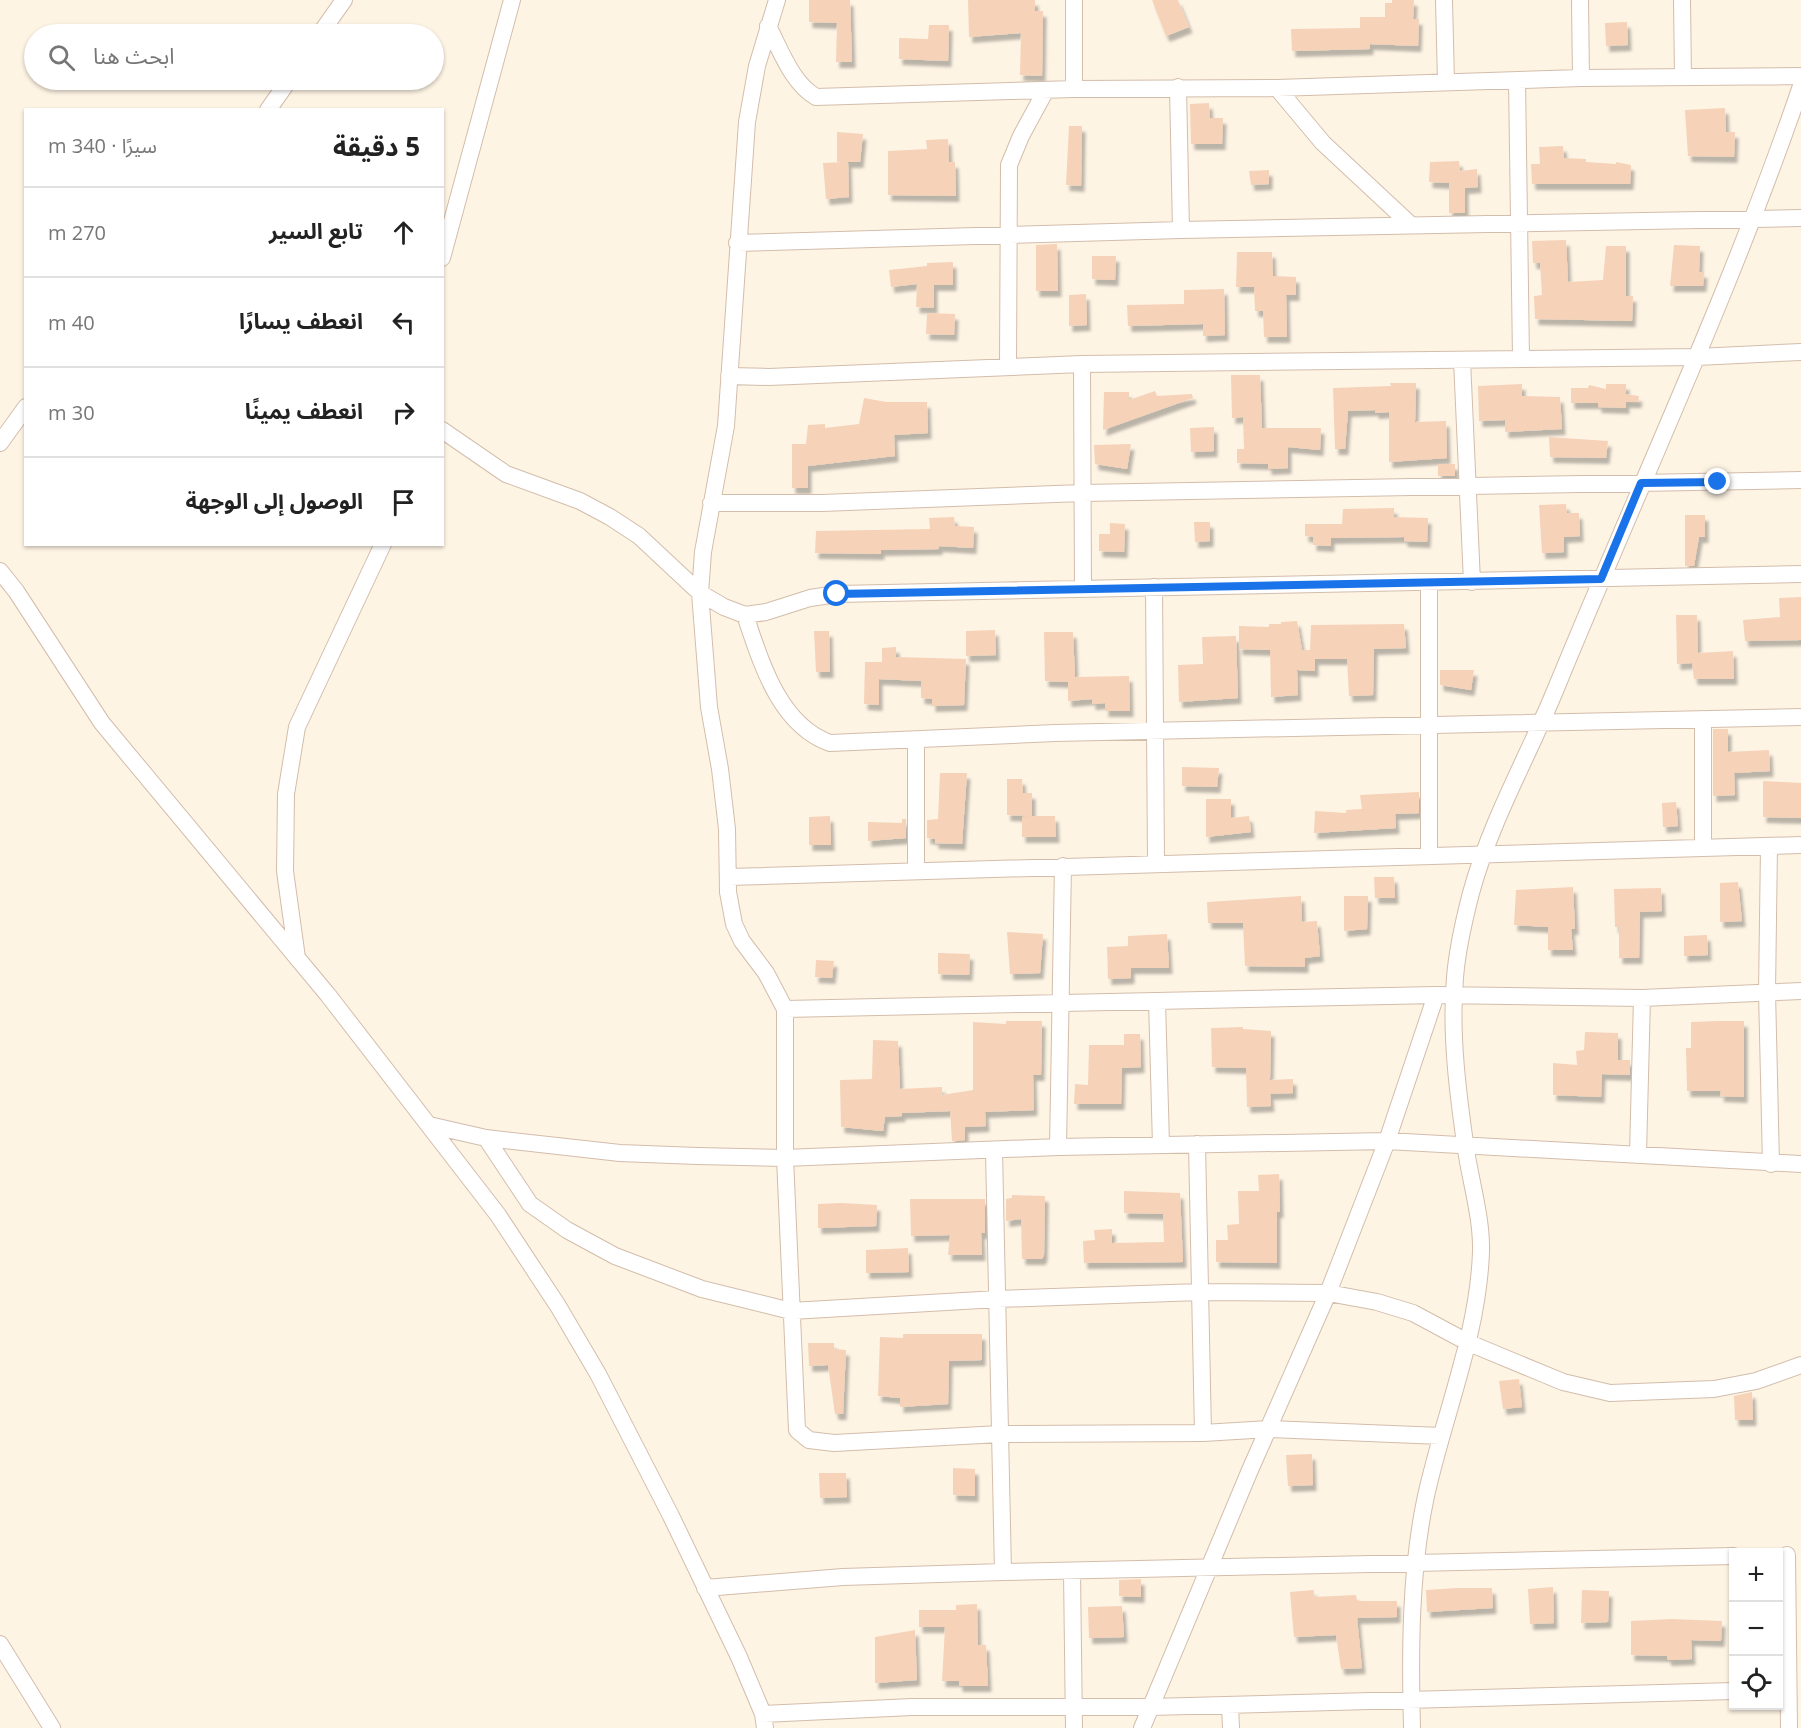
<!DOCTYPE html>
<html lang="ar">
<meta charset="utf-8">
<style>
:root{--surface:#fff;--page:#f6f6f6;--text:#222;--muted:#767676;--line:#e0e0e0}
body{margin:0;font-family:"Open Sans","Noto Sans Arabic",sans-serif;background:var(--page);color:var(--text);direction:rtl}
.controls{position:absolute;right:18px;bottom:18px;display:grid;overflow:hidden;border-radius:0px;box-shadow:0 2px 4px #0004}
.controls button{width:54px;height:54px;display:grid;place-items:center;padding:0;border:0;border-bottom:2px solid var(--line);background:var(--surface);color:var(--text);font:30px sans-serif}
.stop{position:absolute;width:18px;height:18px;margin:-14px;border:4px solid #1a73e8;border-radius:50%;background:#fff}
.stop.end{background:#1a73e8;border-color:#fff;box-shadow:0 2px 6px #0008}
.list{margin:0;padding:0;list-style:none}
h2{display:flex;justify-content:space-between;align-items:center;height:78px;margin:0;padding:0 24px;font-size:26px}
h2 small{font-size:20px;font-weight:400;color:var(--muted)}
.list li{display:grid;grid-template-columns:39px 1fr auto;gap:18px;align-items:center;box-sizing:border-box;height:90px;padding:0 24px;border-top:2px solid var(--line)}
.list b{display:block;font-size:22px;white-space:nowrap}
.list em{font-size:20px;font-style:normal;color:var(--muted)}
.icon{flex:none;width:33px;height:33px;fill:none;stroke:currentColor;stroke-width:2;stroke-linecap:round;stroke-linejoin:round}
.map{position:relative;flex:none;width:1801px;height:1728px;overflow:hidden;direction:ltr}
.search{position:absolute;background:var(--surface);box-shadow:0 2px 4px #0004;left:24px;top:24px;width:420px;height:66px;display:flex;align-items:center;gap:15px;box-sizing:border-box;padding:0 21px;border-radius:33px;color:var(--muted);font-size:22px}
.panel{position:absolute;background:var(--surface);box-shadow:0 2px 4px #0004;left:24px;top:108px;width:420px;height:438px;border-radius:0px;direction:rtl}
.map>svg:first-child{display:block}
.building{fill:#f6d2b9;filter:url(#shadow)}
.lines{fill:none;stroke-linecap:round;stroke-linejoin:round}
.street-casing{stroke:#d3bdab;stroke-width:18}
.street{stroke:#fff;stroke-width:16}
.route{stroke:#1a73e8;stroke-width:8}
</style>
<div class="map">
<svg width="1801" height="1728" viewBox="0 0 1801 1728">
<defs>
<filter id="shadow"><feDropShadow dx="3.5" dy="6" stdDeviation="1.5" flood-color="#0004"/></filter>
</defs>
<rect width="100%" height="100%" fill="#fef4e4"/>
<path class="building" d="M809 0H850L852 62H836L837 23 809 22Z
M968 0H1035V11H1043L1042 76 1020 75 1021 33 969 37Z
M1152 0H1178L1189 27 1166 36Z
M1392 0H1414L1413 19H1419L1418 46 1370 44V49L1292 51 1291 29 1360 28V17H1385V3H1392Z
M1627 22 1628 45 1606 46 1605 23Z
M929 25H949L948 61 899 59V38L928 39Z
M1209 103 1210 118H1223L1222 144H1191L1190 104Z
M1725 108 1726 132H1735L1734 157 1688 156 1685 110Z
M1069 126H1082L1081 186 1066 185Z
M837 132 863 134 860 162H837Z
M948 139 949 162H955L956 196 888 195V151L927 149 926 140Z
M1563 146 1564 158 1586 159V162L1616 164V162L1631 165 1630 184H1532L1531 164H1540L1539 147Z
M1459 161 1460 171 1477 169 1478 187 1465 188V213H1449V183L1429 182 1430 162Z
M848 162 849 197 826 199 823 163Z
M1269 170V184L1251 185 1249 171Z
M1566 240 1568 282 1603 280 1606 246H1626V296H1633L1632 321 1535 319 1534 296 1542 295 1540 263H1533L1532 241Z
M1057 244 1058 291H1036V245Z
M1674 245 1700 246 1699 272H1704L1703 286H1670Z
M1237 252H1272L1273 276 1296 277V295H1286L1287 337H1264L1263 311H1255L1254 287H1236Z
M1092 256H1116L1115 280 1092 279Z
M953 262V285H934V308L916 307 917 284 891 287 889 270 927 266V263Z
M1224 289 1225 335 1203 336V324L1128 326 1127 305 1184 304V290Z
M1086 294 1087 325 1069 326V295Z
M927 313 955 314 954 335 926 334Z
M1231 375H1260L1262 428H1321L1320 450 1288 447V468L1268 469V464L1237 463V449H1244L1243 417 1232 418Z
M1390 383H1416L1415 422 1446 421 1447 458 1389 462V412L1375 413V410L1348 411 1345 449H1335L1333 388 1391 386Z
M1522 384V396L1560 397 1562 429 1505 432V420L1479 421 1478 386Z
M1606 384H1626V394L1639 396 1638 402H1626V408L1598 407V403H1571V388H1588L1589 385 1606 389Z
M1155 391 1157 396 1192 394 1193 398 1103 430 1104 392H1129V400Z
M864 398 886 402H927L928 433 894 435 895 456 808 466V488H792V444H806L808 425 825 424V428L859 424Z
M1214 427V451L1191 452 1190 428Z
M1549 437 1608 441 1606 458 1550 457Z
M1131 444 1127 469 1095 464 1094 445Z
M1438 464H1455V476H1438Z
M1566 504 1567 513H1579L1580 536 1564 537V552L1542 553 1539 505Z
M1394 508V517L1428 518 1427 542 1404 541V537L1331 538V546L1313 545V537L1305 536V524H1342L1343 509Z
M1685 515H1705V537H1699L1694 566H1685Z
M954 517 955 526 974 527 973 548 939 546V549L881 550V554L815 553 816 531 930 529 929 518Z
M1194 522H1210V541L1195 542Z
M1110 523 1125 524 1124 552 1099 551V534H1110Z
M1801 597V640L1745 641 1743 620 1780 617 1779 598Z
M1676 615H1697L1698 653 1733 651 1734 679H1694L1692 663 1677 664Z
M1297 621 1302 650H1310L1311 625 1404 624 1406 648 1374 649 1373 695 1349 696 1347 659H1315V671L1297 670 1298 695 1271 697 1270 650 1239 649V626L1269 627V624H1281V622Z
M995 630 996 655 966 656V631Z
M814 631H829L830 672H816Z
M1044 632H1073L1075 677 1129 676 1130 711H1105V703L1092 704V699L1068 701V682L1045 681Z
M1236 636 1238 698 1179 702 1178 665 1203 664 1202 637Z
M896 647V657L966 659 964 705 932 706V699L921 698V681L879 679V705L864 704 865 662H882V648Z
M1440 670H1474L1471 690 1440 685Z
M1713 729H1728V752L1769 750 1770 771 1734 773 1735 795 1713 796Z
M1182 767 1219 768 1217 787 1182 786Z
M940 773H967L962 844 935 843V839L927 838V820L938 819Z
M1007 779H1022L1023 793H1032V816H1055L1056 837H1022V817L1029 816 1007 815Z
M1763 781 1801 783V818L1763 817Z
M1419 792V813L1395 814 1396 828 1314 833 1315 811 1346 813V810L1362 809 1360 795Z
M1206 799H1231V818L1249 816 1251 832 1206 837Z
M1676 802 1678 826 1663 827 1662 803Z
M830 816 831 845H809V817Z
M902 819H906V838L868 841V822L902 823Z
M1374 877H1394L1395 898H1375Z
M1738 882 1742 921 1720 922V883Z
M1573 887 1575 929H1571L1573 950H1548V927L1514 925 1516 890Z
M1661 888 1662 911 1640 912 1639 958H1619V927H1615L1614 889Z
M1301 896 1302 922 1317 921 1320 956 1305 958V967L1245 966 1243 923H1208L1207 902Z
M1344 896H1368L1367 929 1344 931Z
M1007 932 1043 934 1040 973 1010 974Z
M1167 934 1169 968H1131V978L1108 979 1107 947 1128 946V936Z
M1707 935 1708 955 1684 956V936Z
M938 953 970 954 969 975 938 974Z
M816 960 834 961 832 978 815 977Z
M1006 1021H1042L1041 1075H1033L1034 1110 985 1112 986 1126 965 1127V1140L952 1141 950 1111 902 1113V1116L885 1117 883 1131 841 1127 840 1080 872 1079 873 1040 898 1041 900 1089 942 1087V1095L973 1090V1022L1006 1024Z
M1719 1021H1744V1097L1720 1096 1721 1091H1687L1686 1048H1691V1022Z
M1243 1027V1029L1271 1031 1270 1080 1293 1079V1093L1270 1094 1271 1106 1247 1107 1246 1068 1212 1067 1211 1028Z
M1585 1032 1618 1033V1060H1630V1075L1602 1074 1601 1097 1553 1095V1063L1577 1065 1576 1051 1584 1050Z
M1124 1034H1140L1141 1067 1122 1068 1121 1104H1074L1075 1084 1088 1085 1089 1045H1124Z
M1279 1174 1280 1212H1277V1263L1216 1262V1240H1228L1227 1225 1239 1224 1238 1191H1259L1258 1175Z
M1124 1191 1180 1193 1183 1262 1084 1263 1083 1241 1095 1240 1094 1230 1112 1229V1243L1164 1242 1163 1214 1124 1213Z
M1012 1195 1045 1196 1044 1255 1042 1259H1022L1021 1219 1006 1221V1199L1012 1198Z
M910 1199H985V1233H981L982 1255H948L950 1235 911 1236Z
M841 1203 877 1205 876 1226 818 1228V1204Z
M908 1248 909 1272 866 1273V1250Z
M903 1334H982V1360L949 1361 948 1404 900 1407V1398L878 1396 880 1337 903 1338Z
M808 1343H834V1349L846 1350 843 1414H835L828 1365 809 1366Z
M1519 1379 1522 1407 1503 1409 1499 1381Z
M1752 1392 1753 1420H1735L1734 1396Z
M1312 1454 1313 1485 1288 1486 1286 1455Z
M953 1468 975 1469V1496L953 1495Z
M819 1473H846L847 1497 820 1498Z
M1141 1579V1597L1119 1596V1580Z
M1553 1587 1554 1623 1530 1624 1528 1589Z
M1457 1588H1492L1493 1608 1427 1612 1426 1590Z
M1314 1590V1597L1356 1595 1357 1601H1397V1617L1357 1618 1362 1668 1341 1669 1336 1635 1294 1637 1290 1592Z
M1582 1590 1609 1591 1608 1622 1581 1623Z
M977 1604 978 1645H986L988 1686H959V1681H942L945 1627H919V1610H956V1605Z
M1122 1606 1124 1637 1089 1638 1088 1607Z
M1671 1619 1722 1621 1721 1641 1691 1640 1692 1659 1668 1660 1667 1656 1631 1655V1621Z
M915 1630 917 1680 875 1683V1637Z"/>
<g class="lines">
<defs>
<path id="street" d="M777 0 757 66 747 122 726 426 703 552 700 593 709 707 720 769 727 829 728 892 734 924 742 941 766 973 785 1009V1158L797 1430 809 1440 834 1443 1000 1434 1203 1433 1269 1429 1441 1436
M1074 0V89
M1444 0 1446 82
M1580 0 1581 78
M1682 0 1683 77
M768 26C781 51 792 83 816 97L1074 89 1277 88 1581 78 1801 76
M320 34 344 0
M1517 80 1521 358
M1178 87 1181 230
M1277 88 1323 143 1411 225
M268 110 289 80
M737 243 1181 230 1801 218
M442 258 512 0
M1462 360 1472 582
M1082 364 1083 589
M1008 366 1009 165 1021 136 1046 90
M729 376 769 377 1082 364 1697 357 1801 352
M442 430 506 474 580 501 610 517 639 536 700 593 724 607 745 615 766 612 810 598 837 594 1801 574
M0 443 26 407
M711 503H822L1082 493 1801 480
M0 571 16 591 102 723 328 995 498 1215 558 1306 598 1374 671 1516 739 1657 763 1714 765 1728
M1429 582V855
M1154 587 1156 863
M745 615C761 662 779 725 830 743L1055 733 1801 717
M1769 846 1767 992 1771 1164
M1703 848V719
M916 871V740
M728 877 1801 845
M297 958 285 871 286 794 297 727 383 544
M1157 1001 1161 1145
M785 1009 1436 995 1642 998 1801 991
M429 1125 486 1138 620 1153 697 1156 785 1158 1058 1147 1387 1141 1801 1164
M486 1138 530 1204 567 1230 615 1256 702 1289 791 1311 998 1299 1200 1292 1328 1293 1377 1302 1413 1313 1469 1343 1563 1382 1610 1393 1714 1389 1756 1381 1801 1365
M1197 1144 1203 1433
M1058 1147 1063 866
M994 1150 1003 1572
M1638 1154 1642 998
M1787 1555 1789 1728
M1072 1572 1074 1728
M705 1588 843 1577 1003 1572 1734 1556
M0 1644 52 1728
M1230 1705 1231 1728
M763 1714 912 1707H1151L1734 1691
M1142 1728 1250 1470 1328 1293 1387 1141 1436 995
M1412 1728C1410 1652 1410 1570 1426 1496 1444 1414 1478 1336 1481 1252 1482 1219 1471 1183 1466 1150 1458 1095 1450 1033 1455 978 1457 950 1464 920 1471 893 1491 820 1529 755 1557 686 1639 486 1731 291 1801 86"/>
</defs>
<use href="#street" class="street-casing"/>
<use href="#street" class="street"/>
</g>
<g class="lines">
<path class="route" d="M837 594 1601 579 1641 483 1718 482"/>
</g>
</svg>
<div class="controls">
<button>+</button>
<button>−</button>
<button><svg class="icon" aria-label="locate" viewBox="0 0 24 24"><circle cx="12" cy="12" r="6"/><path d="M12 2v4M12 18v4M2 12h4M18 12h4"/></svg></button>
</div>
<div class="stop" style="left:837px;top:594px"></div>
<div class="stop end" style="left:1718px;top:482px"></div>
<div class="search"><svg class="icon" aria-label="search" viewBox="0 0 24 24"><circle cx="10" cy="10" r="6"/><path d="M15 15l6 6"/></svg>ابحث هنا</div>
<section class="panel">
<h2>5 دقيقة<small>سيرًا · 340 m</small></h2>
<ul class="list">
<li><svg class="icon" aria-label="ahead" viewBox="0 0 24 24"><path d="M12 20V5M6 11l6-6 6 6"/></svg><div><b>تابع السير</b></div><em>270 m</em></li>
<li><svg class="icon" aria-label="left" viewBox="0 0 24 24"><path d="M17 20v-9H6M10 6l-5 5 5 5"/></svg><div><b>انعطف يسارًا</b></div><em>40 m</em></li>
<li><svg class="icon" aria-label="right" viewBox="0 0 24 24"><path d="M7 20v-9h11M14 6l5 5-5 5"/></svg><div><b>انعطف يمينًا</b></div><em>30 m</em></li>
<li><svg class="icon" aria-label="arrive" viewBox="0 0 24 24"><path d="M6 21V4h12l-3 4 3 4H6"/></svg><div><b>الوصول إلى الوجهة</b></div></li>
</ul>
</section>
</div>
